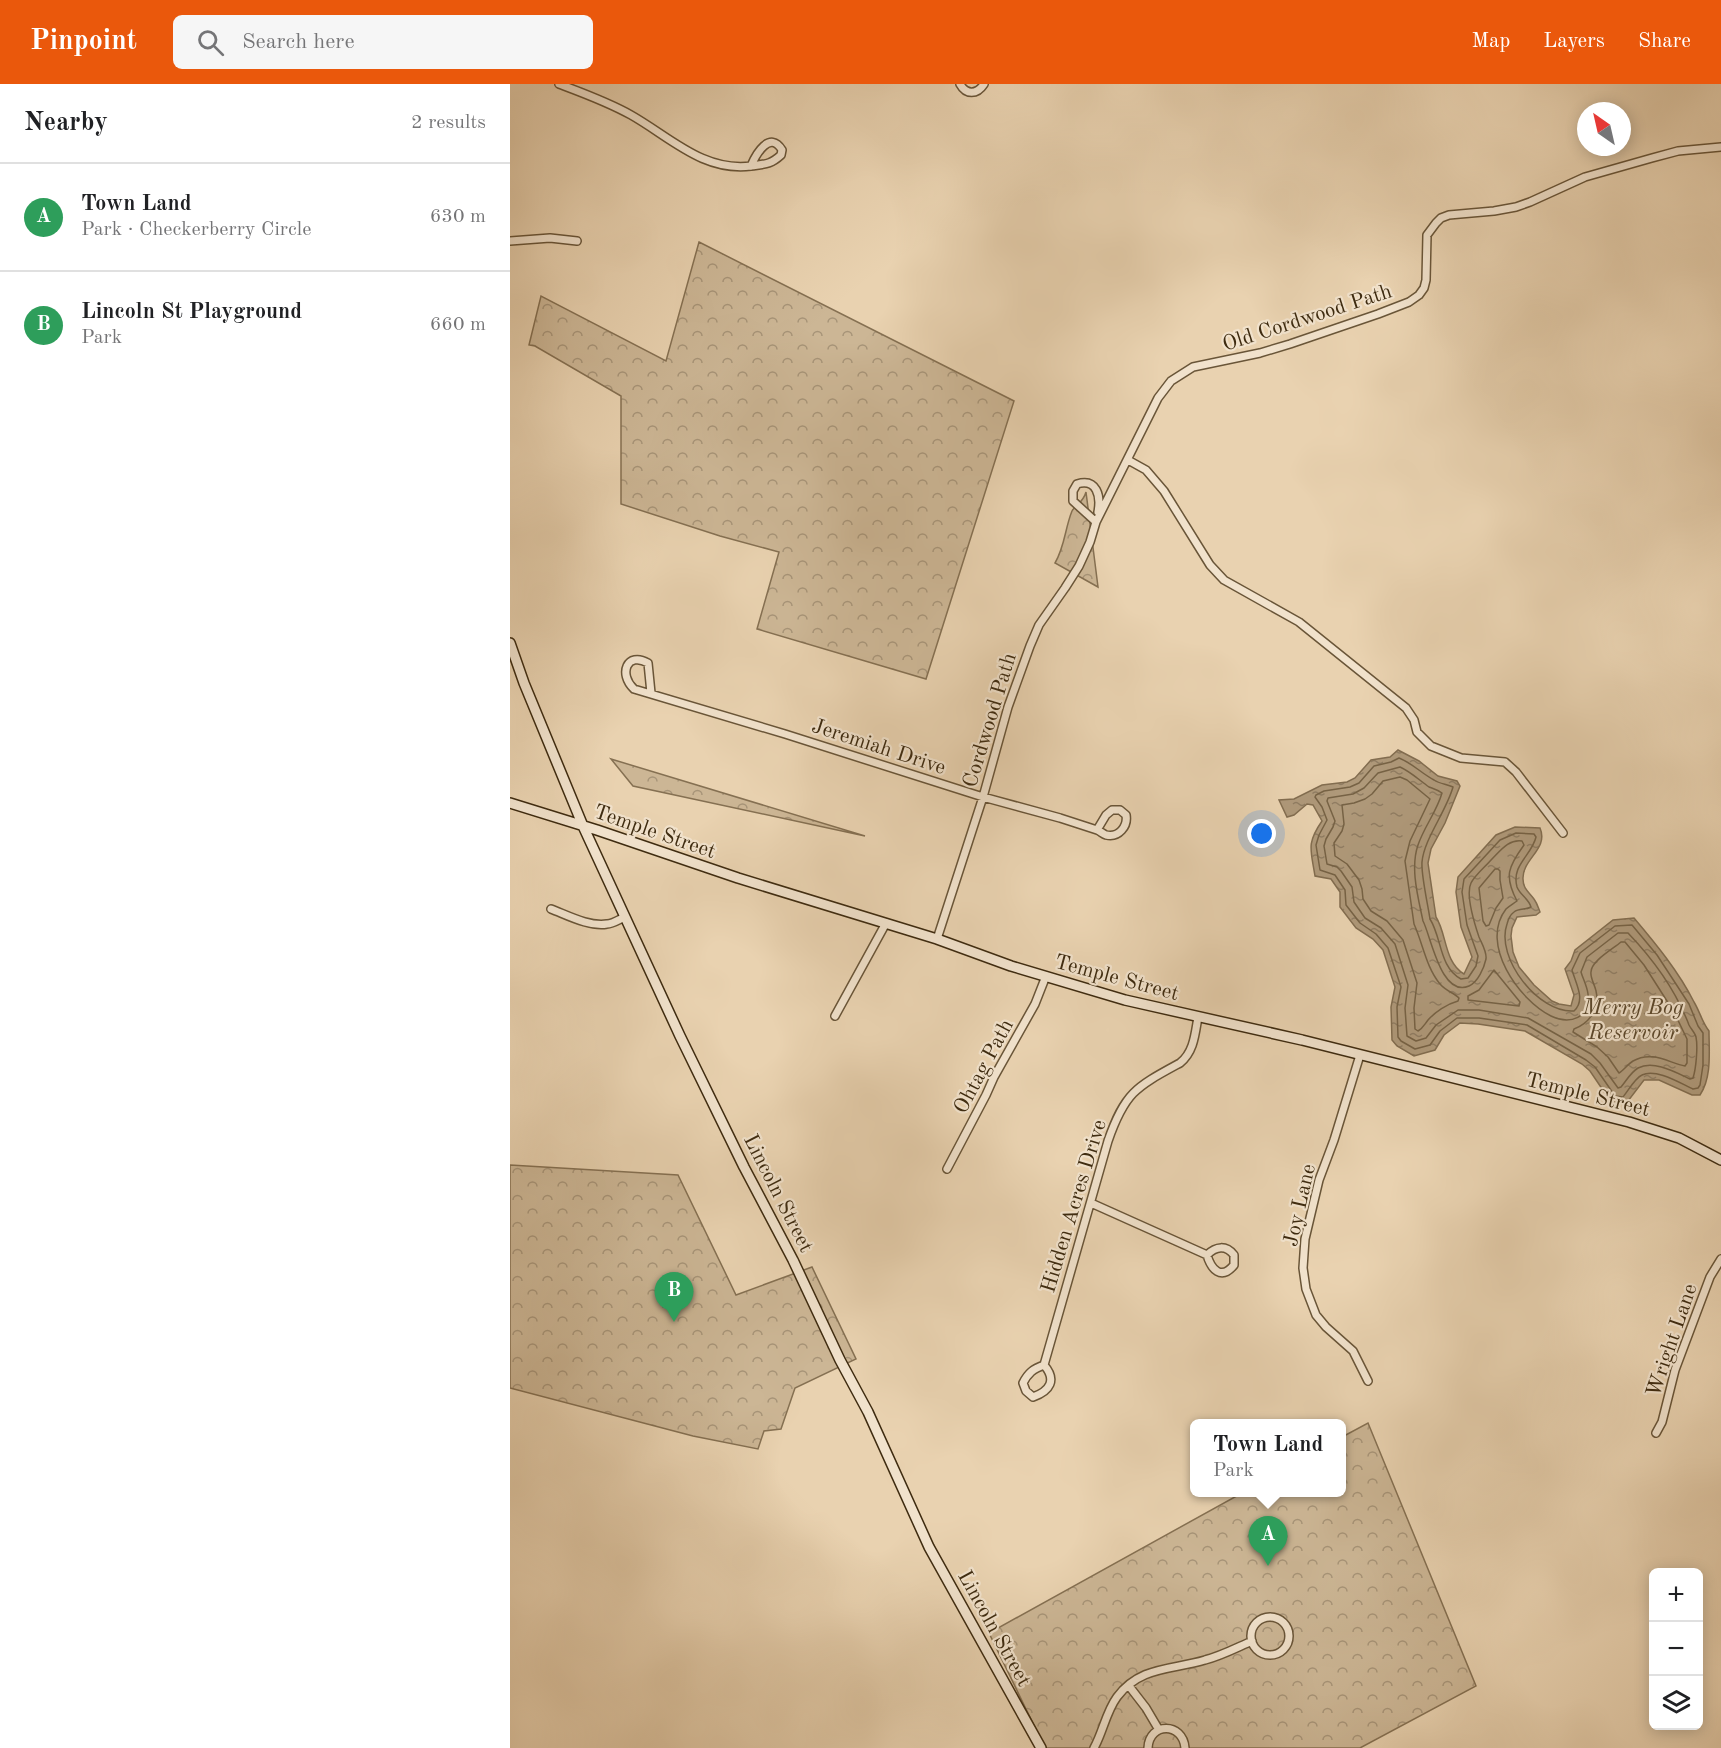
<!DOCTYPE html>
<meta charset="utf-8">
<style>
:root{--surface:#fff;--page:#f6f6f6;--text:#202124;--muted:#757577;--line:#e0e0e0;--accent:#ea580c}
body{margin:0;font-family:"Old Standard TT",serif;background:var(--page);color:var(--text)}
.controls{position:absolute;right:18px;bottom:18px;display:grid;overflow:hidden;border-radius:9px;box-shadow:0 3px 15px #0003}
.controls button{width:54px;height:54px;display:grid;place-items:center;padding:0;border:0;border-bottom:2px solid var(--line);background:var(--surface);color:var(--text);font:30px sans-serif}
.compass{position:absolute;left:1067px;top:18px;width:54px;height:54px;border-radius:50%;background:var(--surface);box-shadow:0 3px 15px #0003;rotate:326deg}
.you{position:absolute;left:752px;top:750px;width:21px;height:21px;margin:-15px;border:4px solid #fff;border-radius:50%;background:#1a73e8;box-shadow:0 0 0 9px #1a73e833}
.badge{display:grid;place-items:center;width:39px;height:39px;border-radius:50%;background:var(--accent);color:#fff;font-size:20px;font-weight:700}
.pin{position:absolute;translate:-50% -50px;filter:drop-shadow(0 2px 3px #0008)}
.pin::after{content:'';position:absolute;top:32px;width:21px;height:18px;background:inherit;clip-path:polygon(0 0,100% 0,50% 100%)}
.popup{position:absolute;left:680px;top:1335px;width:156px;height:78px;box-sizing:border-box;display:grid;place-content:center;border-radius:9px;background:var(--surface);filter:drop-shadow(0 2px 4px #0005);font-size:20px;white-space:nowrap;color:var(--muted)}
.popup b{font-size:22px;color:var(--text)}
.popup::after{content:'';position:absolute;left:50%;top:100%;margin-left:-12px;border:12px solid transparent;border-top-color:var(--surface)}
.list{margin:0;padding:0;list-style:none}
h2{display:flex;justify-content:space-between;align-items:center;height:78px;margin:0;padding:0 24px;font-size:26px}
h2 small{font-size:20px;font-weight:400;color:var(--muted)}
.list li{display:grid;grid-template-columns:39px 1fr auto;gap:18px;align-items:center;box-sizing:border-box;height:108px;padding:0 24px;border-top:2px solid var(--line)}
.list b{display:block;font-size:22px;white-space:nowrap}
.list p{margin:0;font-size:20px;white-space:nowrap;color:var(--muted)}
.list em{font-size:20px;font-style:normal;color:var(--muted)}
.icon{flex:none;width:33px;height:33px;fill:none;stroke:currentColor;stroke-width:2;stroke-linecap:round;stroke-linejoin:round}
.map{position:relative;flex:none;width:1211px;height:1664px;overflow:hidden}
header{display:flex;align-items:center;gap:36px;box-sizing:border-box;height:84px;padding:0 30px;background:var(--accent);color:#fff}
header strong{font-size:28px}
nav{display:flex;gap:33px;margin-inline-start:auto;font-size:21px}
.search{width:420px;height:54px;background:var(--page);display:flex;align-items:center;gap:15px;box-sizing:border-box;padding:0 21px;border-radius:9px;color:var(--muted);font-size:22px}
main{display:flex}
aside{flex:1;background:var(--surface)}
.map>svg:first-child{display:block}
.park{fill:url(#park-crowns);stroke:#857052;stroke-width:1.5}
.water{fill:url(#water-ripples);stroke:#826d50;stroke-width:1.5}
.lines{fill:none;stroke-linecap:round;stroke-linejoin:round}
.shore{stroke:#766245;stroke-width:1.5}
.minor-casing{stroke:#695538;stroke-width:10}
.secondary-casing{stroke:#3e2b10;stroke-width:12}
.minor{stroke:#f1e2cc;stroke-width:7}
.secondary{stroke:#f1e2cc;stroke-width:9}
.labels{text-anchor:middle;stroke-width:4.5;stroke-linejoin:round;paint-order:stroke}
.street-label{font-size:21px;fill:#3e2b10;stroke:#f1e2cc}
.water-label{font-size:22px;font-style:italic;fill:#5a462a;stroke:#f1e2cc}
</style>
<header>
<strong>Pinpoint</strong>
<div class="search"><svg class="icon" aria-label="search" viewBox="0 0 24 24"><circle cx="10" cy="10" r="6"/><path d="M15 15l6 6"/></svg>Search here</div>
<nav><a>Map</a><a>Layers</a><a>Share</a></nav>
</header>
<main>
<aside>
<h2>Nearby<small>2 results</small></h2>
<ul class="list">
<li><span class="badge" style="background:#2e9e5b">A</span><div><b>Town Land</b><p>Park · Checkerberry Circle</p></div><em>630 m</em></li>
<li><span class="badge" style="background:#2e9e5b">B</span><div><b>Lincoln St Playground</b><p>Park</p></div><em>660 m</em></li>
</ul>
</aside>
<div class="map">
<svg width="1211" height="1664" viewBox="0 0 1211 1664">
<defs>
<pattern id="park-crowns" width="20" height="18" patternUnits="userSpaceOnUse" patternTransform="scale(1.5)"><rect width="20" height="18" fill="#ccb695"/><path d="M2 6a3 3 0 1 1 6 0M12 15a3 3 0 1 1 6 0" fill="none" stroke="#a79478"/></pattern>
<pattern id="water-ripples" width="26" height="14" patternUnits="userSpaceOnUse" patternTransform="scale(1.5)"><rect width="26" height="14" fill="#af997a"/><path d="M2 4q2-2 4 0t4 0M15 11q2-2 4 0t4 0" fill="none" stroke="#907d63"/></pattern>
</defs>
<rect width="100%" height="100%" fill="#e9d2b0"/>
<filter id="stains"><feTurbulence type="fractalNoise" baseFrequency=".00333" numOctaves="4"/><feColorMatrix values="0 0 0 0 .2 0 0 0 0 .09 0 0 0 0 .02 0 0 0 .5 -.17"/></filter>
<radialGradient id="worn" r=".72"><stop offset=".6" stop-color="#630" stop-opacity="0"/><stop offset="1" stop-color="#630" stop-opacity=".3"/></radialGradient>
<path class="park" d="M189 158 504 317 416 595 247 545 269 468 210 452 111 420V312L25 262 19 261 31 212 156 277Z
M576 408 588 503 545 479C555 462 555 444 562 427 566 420 573 419 576 408Z
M101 675 355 752 123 702Z
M0 1081 168 1091 226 1211 302 1183 346 1275 285 1304 271 1345 254 1347 248 1365 183 1352 0 1304Z
M858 1339 966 1602 850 1664H535L479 1549 732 1409 831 1408 832 1353Z"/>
<path class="water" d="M888 666 909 677 928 692 947 697 950 702 935 739 921 765 918 779 926 833C937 850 934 878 954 890L962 873 951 843 946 808 948 793 986 751 1005 743 1030 744C1039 765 1012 775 1013 795 1013 805 1019 808 1024 815 1027 819 1028 823 1030 828L1026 831 1007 833 1002 844 1001 852 1003 868 1009 883 1024 901 1042 917 1049 920 1061 922 1064 911 1055 885 1061 877 1065 866 1103 836 1124 834C1146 860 1169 888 1184 918 1190 928 1192 938 1199 947 1199 968 1202 993 1190 1011H1182L1149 996H1134L1115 1021 1101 1018 1080 987 1072 980 1015 947 968 940 950 939 934 951 925 966 904 972 887 962 882 956 881 923 885 903 873 866 863 855 846 844 830 823V808L821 795 805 792C801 766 796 760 812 737L803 721 797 720 784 731 777 733 769 716 784 715 812 701 837 698 845 694 861 676 880 673Z"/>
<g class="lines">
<path class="shore" d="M889 674C902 679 911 689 924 696 930 700 937 700 943 703 936 728 914 755 912 778 911 791 918 821 920 835 932 854 929 883 951 895L958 894 966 882 968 872 957 841 952 808 954 795 990 756 1006 749 1024 750 1026 753C1022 771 1001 781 1007 803 1010 811 1019 815 1021 823 1016 826 1009 824 1004 828 1000 831 998 836 997 840 985 874 1029 930 1064 927 1076 916 1066 900 1062 886L1070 869 1105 842 1122 841 1147 871 1179 920 1188 942 1193 949V981L1190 1001 1188 1004 1183 1005C1170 999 1146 984 1132 991 1125 994 1118 1007 1113 1013L1105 1012 1085 983 1076 976 1017 941 969 934H947L930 947 920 961 905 965 891 957 888 953 887 923 891 903 878 864 866 850 850 839 836 821 835 806 825 791 810 786 806 761 809 751 817 736 812 723 805 713 806 711 814 707 840 703 849 699 864 682 881 678Z
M890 683C901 688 909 696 919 703 924 705 928 706 932 709 927 727 914 743 908 761 900 784 908 813 913 837 921 852 931 914 959 902 968 898 974 884 976 875 977 868 972 860 969 853 965 841 955 811 961 799 965 791 976 782 982 775 991 766 999 755 1012 757L1014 761C998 783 994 792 1007 817 1003 820 999 822 996 825 969 860 1009 916 1041 932 1060 941 1081 934 1078 910 1077 902 1073 895 1071 888L1077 873 1108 849H1118C1143 875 1166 907 1179 941 1181 945 1185 949 1186 953 1188 963 1186 985 1183 994L1180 995C1165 988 1144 976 1128 984 1121 988 1116 997 1111 1003L1108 1004 1090 979 1081 970 1018 934 969 926H948L926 941 916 954 906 957 897 952 895 924 898 901 885 860 871 844 855 834 844 818 842 803 831 787 827 783 817 780 814 762 816 755 823 743 825 737 817 717 818 714 843 710 854 704 868 689Z
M890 693 897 696 920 715 900 757 895 777 904 840C913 860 916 883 930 900 936 907 944 909 949 914L948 917C937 920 925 928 918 936 914 941 913 944 908 947L905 945 904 924 907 899 893 856 877 837 861 827 853 815 852 805 849 796 837 780 825 772 824 759 832 747 834 740 832 721 844 719 855 715 862 710 873 697Z
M985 785H988L990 787V796L993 814 986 824 979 841 976 842 973 837 969 804Z
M1111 858H1115L1134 881 1164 928 1177 955V979L1175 982C1159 979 1142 966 1123 977 1118 980 1114 986 1109 989L1098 973 1087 963 1063 948 1064 945C1080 939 1090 924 1086 907 1085 901 1080 894 1081 888 1081 877 1103 865 1111 858Z
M984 886 1010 918 1009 922 958 916V912L969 906Z"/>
<defs>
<path id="minor" d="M49 0C73 9 98 18 121 31 160 53 193 88 241 82 255 80 260 81 271 71L272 66C260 46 246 70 241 82
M450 0C456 11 467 11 474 0
M0 157 40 154 67 157
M618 376 636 386 654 407 700 481 714 496 789 538 896 624 904 636 907 648 921 662 951 674 995 678 1006 688 1053 749
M586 438 648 314 661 297 683 283 750 269 780 260 868 230 899 218 909 211 914 204 916 196 917 151 926 139 931 134 939 131 984 127 1006 123 1020 118 1075 93 1142 74 1168 67 1211 63
M141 609 138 579C117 567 108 590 124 605L275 650 473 713 550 734 587 746C590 747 593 750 596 751 609 754 618 742 616 731L610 726H602L596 731 587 746
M41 825C57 831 79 843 97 840 103 840 110 835 115 833
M427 855 473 713 498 623 520 562 529 541 555 504 569 482 580 458 586 438 563 417V407L567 400C587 394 591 412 588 428
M325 932 376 839
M850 971 824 1056 809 1096 795 1155 793 1184 796 1205 806 1231 816 1243 843 1267 858 1297
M437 1085 476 1011 484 993 525 920 536 892
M581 1119 697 1171C706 1162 716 1161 724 1171V1181C711 1197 701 1185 697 1171
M534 1281C523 1285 518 1289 513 1299L516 1307 523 1313C540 1307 547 1296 534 1281L598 1057C615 1008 626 1003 670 979 684 968 685 950 688 933
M1146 1349 1152 1338 1165 1286 1200 1193 1211 1175
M741 1552a19 19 0 1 1 38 0a19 19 0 1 1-38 0Z
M619 1602 636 1624 649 1646
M584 1664C593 1648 596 1628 607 1613 630 1582 662 1586 695 1576 711 1572 726 1564 742 1557
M638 1664C639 1638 673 1638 675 1664"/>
<path id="secondary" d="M0 559 14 599 73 742 170 952 234 1083 283 1176 330 1276 358 1328 419 1463 531 1664
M0 719 87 746 228 794 427 855 501 882 615 916 792 956 1119 1038 1169 1054 1211 1076"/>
</defs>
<use href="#minor" class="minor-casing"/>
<use href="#secondary" class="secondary-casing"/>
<use href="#minor" class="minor"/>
<use href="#secondary" class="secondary"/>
</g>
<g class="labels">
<g class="street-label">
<text transform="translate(797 233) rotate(-18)" y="7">Old Cordwood Path</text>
<text transform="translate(479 636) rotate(-73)" y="7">Cordwood Path</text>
<text transform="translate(369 662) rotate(18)" y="7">Jeremiah Drive</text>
<text transform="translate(145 747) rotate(19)" y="7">Temple Street</text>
<text transform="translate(607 893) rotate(15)" y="7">Temple Street</text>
<text transform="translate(473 982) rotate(-62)" y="7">Ohtag Path</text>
<text transform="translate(1078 1010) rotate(14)" y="7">Temple Street</text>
<text transform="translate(269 1109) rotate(63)" y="7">Lincoln Street</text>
<text transform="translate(789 1121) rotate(-77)" y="7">Joy Lane</text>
<text transform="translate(563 1122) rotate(-73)" y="7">Hidden Acres Drive</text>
<text transform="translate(1161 1256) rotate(-71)" y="7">Wright Lane</text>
<text transform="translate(485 1544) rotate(61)" y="7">Lincoln Street</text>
</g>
<g class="water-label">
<text x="1123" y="930">Merry Bog<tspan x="1123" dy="25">Reservoir</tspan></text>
</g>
</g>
<rect width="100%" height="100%" filter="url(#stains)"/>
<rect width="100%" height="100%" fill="url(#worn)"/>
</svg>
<div class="controls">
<button>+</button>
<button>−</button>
<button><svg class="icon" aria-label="layers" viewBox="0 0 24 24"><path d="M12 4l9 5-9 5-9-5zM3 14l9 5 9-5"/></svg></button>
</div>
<svg class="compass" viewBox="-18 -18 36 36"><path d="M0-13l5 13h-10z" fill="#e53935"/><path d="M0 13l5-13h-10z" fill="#757577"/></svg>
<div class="you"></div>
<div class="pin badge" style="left:758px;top:1482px;background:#2e9e5b">A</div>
<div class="popup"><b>Town Land</b>Park</div>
<div class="pin badge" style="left:164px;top:1238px;background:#2e9e5b">B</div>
</div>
</main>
